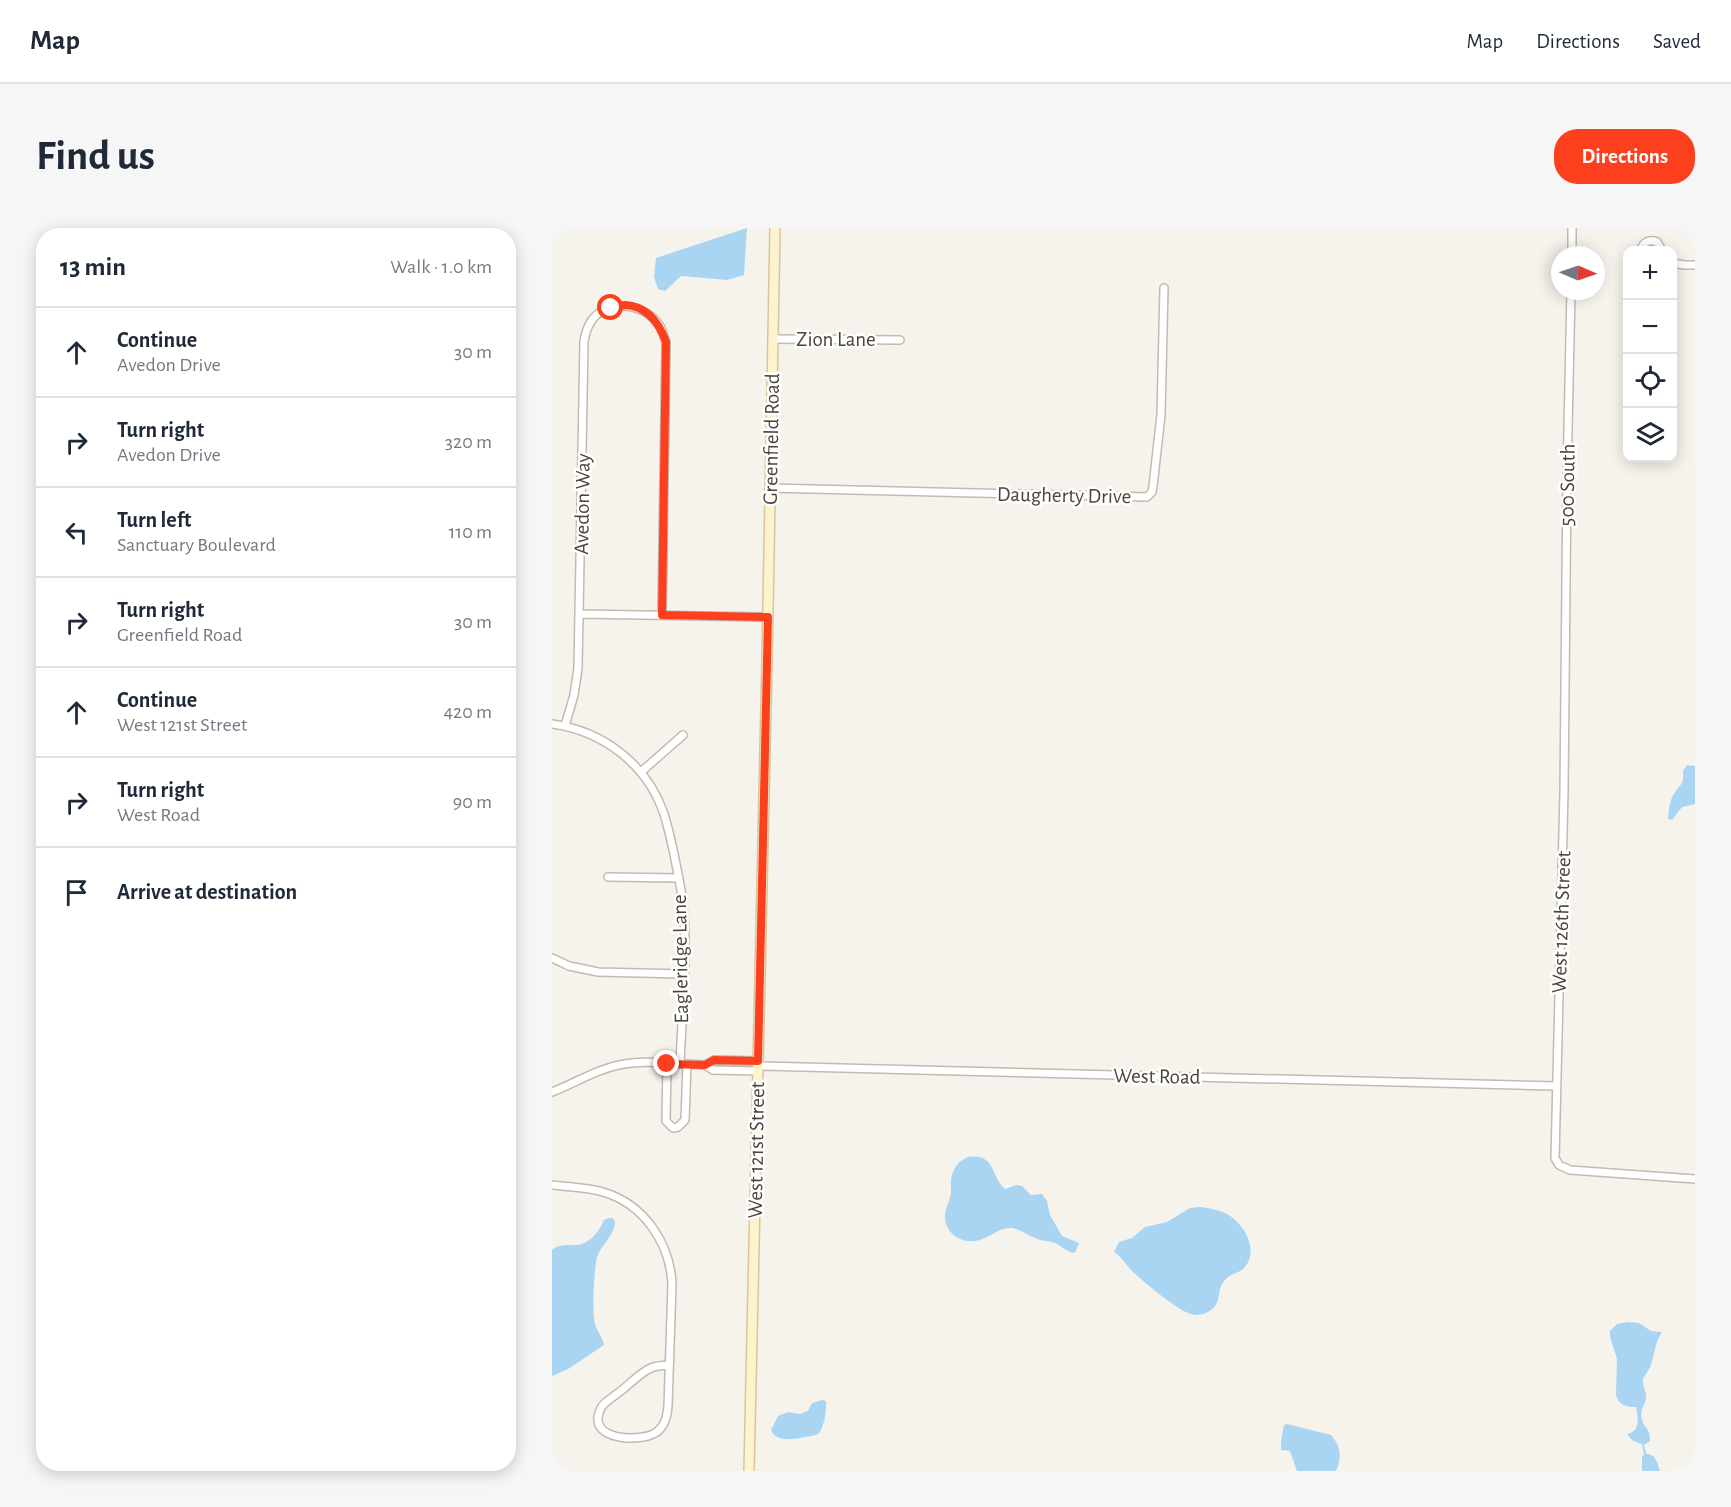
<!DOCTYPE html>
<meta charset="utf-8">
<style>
:root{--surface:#fff;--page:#f6f6f7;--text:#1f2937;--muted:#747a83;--line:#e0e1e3;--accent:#fc3f1d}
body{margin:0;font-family:"Alegreya Sans",sans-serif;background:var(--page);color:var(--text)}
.controls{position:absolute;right:18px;top:18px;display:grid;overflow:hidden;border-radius:12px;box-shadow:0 3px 15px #0003}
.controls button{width:54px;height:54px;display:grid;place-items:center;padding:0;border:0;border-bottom:2px solid var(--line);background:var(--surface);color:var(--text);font:30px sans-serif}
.compass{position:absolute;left:999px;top:18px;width:54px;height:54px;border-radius:50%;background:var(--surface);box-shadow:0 3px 15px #0003;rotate:92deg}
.stop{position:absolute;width:18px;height:18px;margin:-14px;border:4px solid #fc3f1d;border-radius:50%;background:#fff}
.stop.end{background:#fc3f1d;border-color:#fff;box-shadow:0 2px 6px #0008}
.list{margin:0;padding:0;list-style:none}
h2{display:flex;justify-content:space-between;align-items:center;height:78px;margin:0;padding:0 24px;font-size:26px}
h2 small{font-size:20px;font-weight:400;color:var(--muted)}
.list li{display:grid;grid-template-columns:39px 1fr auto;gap:18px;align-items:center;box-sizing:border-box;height:90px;padding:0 24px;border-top:2px solid var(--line)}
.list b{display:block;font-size:22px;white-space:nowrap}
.list p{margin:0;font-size:20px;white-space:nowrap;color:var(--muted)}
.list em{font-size:20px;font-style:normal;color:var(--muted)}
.icon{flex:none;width:33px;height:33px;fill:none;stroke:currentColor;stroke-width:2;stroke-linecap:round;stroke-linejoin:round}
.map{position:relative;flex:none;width:1143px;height:1243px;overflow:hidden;border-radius:24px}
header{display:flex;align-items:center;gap:36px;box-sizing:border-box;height:84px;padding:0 30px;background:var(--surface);border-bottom:2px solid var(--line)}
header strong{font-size:28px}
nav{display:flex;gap:33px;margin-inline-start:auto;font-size:21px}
.intro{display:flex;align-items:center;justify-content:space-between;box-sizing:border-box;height:144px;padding:0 36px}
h1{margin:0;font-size:42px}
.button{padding:15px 27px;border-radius:24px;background:var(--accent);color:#fff;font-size:21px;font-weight:700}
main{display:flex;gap:36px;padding:0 36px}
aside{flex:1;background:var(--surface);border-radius:24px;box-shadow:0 3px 15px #0003}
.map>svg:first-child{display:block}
.water{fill:#a9d4f2}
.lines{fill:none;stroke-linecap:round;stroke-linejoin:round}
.street-casing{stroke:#c2bbae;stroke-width:10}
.secondary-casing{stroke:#d6c79b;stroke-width:12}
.street{stroke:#fff;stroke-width:7}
.secondary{stroke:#fff3cd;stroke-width:9}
.route{stroke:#fc3f1d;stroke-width:8}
.labels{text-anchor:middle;stroke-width:5;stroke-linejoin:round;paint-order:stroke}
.street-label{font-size:21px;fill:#4b4439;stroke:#fff}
</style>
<header>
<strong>Map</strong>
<nav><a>Map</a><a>Directions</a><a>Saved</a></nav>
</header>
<div class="intro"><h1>Find us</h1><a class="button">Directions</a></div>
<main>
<aside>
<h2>13 min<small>Walk · 1.0 km</small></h2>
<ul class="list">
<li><svg class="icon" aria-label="ahead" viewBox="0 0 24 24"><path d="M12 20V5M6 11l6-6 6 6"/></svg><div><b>Continue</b><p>Avedon Drive</p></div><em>30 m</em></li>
<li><svg class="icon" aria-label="right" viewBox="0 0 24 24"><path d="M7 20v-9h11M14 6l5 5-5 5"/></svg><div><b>Turn right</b><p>Avedon Drive</p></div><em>320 m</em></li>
<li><svg class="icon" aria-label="left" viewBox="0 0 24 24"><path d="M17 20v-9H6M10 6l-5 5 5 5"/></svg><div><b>Turn left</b><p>Sanctuary Boulevard</p></div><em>110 m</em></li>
<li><svg class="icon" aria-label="right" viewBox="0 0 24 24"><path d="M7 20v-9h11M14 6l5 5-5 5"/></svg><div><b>Turn right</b><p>Greenfield Road</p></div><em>30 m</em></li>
<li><svg class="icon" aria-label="ahead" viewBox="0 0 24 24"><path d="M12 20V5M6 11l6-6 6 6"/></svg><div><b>Continue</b><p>West 121st Street</p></div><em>420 m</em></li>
<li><svg class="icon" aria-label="right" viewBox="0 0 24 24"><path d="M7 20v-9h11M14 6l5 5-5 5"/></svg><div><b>Turn right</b><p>West Road</p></div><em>90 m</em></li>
<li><svg class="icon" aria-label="arrive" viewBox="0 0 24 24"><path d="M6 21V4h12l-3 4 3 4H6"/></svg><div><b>Arrive at destination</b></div></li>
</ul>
</aside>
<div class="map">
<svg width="1143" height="1243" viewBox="0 0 1143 1243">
<rect width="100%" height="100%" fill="#f6f3ec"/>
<path class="water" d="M195 0 192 47 175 52 129 48 113 63 106 61 102 49 104 30Z
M1135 537 1143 538V576L1130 579 1120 592 1116 591C1117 583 1117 573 1122 566 1129 555 1132 557 1131 543Z
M416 929C444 925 438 948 453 961L465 957 470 958 479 967 490 966 495 973 498 987 510 1008 527 1015 523 1025C515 1024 511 1019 503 1015 497 1013 491 1013 485 1011 477 1008 470 1002 460 1000 442 998 429 1023 404 1009 398 1005 393 997 393 990 392 981 399 972 399 963 398 947 401 936 416 929Z
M648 979C659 980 674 983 682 991 696 1003 705 1024 693 1039 687 1046 679 1045 674 1051 662 1062 673 1076 654 1085 648 1087 642 1088 636 1085 623 1080 592 1054 581 1044 574 1037 570 1029 562 1024L567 1014 580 1010 593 999 615 994 638 980Z
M57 990H60L63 993C63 1009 46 1018 44 1034 42 1047 40 1085 43 1096 45 1104 51 1109 52 1117L16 1141 0 1148V1022C7 1016 14 1017 23 1017 37 1017 47 1004 52 992Z
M1076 1094 1087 1095 1099 1103 1110 1104C1102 1116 1103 1127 1098 1139 1096 1144 1092 1147 1091 1152 1090 1158 1095 1164 1094 1170 1093 1178 1087 1183 1090 1192 1093 1202 1098 1199 1098 1213L1092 1217 1094 1226C1104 1226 1105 1234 1108 1243H1090V1228L1092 1227 1090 1216 1081 1213 1075 1206C1089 1203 1086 1190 1084 1179 1075 1179 1067 1178 1064 1167L1065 1131 1058 1109V1103L1065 1096Z
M270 1172 274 1173C275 1180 272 1200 267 1205 264 1208 258 1208 253 1209 243 1211 224 1215 219 1202L226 1188 236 1184 248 1186 256 1183 260 1175Z
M735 1196 779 1207C789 1218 790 1230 784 1243H745L738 1223 729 1222V1213L732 1197Z"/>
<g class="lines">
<defs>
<path id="street" d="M1089 22C1091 14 1097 11 1105 14L1110 22
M1020 27V0
M1120 35 1132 37H1143
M1019 63 1015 248 1012 564 1003 930 1007 937 1018 942 1143 951
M220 111 348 112
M218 260 595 269 600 264 601 258 609 187 612 60
M28 386 216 389
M0 496C51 503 95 536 112 586 116 599 119 612 122 626 125 642 129 659 131 675 136 727 130 784 128 836
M13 498 22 467 26 440 32 114C33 106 35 99 40 92 57 69 96 76 109 100 111 104 112 110 114 114L110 387
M89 544 131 507
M56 649 127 650
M0 730 17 738 46 744 131 746
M115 836 114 893 121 900 126 899 133 892 135 836
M153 837 161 842 206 843
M206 838 1004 858
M0 864C19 857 36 846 56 840 86 830 122 836 153 837L162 832 206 833
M0 957C17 959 35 959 51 964 92 976 118 1015 120 1056L116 1178C115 1187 114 1196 106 1203 94 1214 43 1214 46 1189 47 1184 49 1179 52 1176 57 1171 64 1167 70 1162 79 1155 89 1144 99 1140 105 1137 112 1138 117 1137"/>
<path id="secondary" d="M197 1243 215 434 223 0"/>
</defs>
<use href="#street" class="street-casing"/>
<use href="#secondary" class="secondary-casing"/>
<use href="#street" class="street"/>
<use href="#secondary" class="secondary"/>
</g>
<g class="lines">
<path class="route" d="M59 80C63 79 69 77 73 77 95 78 107 95 114 114L110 387 216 389 206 833 162 832 153 837 115 836"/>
</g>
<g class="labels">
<g class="street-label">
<text x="284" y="118">Zion Lane</text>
<text transform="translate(219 211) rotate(-89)" y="7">Greenfield Road</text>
<text transform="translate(1015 257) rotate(-89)" y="7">500 South</text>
<text transform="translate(512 267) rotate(1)" y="7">Daugherty Drive</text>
<text transform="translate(30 276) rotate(-89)" y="7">Avedon Way</text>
<text transform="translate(1009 694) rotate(-88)" y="7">West 126th Street</text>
<text transform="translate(128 731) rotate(-91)" y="7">Eagleridge Lane</text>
<text transform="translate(605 848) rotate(1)" y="7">West Road</text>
<text transform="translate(204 922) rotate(-89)" y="7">West 121st Street</text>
</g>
</g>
</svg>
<div class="controls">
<button>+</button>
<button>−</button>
<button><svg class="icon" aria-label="locate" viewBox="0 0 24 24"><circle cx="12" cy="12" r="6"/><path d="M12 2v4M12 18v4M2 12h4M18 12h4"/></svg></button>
<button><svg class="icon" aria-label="layers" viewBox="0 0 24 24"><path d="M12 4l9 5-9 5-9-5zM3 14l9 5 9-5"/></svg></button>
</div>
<svg class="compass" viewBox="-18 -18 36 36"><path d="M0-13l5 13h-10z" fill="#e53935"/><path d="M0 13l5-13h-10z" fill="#747a83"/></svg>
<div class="stop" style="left:59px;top:80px"></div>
<div class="stop end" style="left:115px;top:836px"></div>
</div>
</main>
